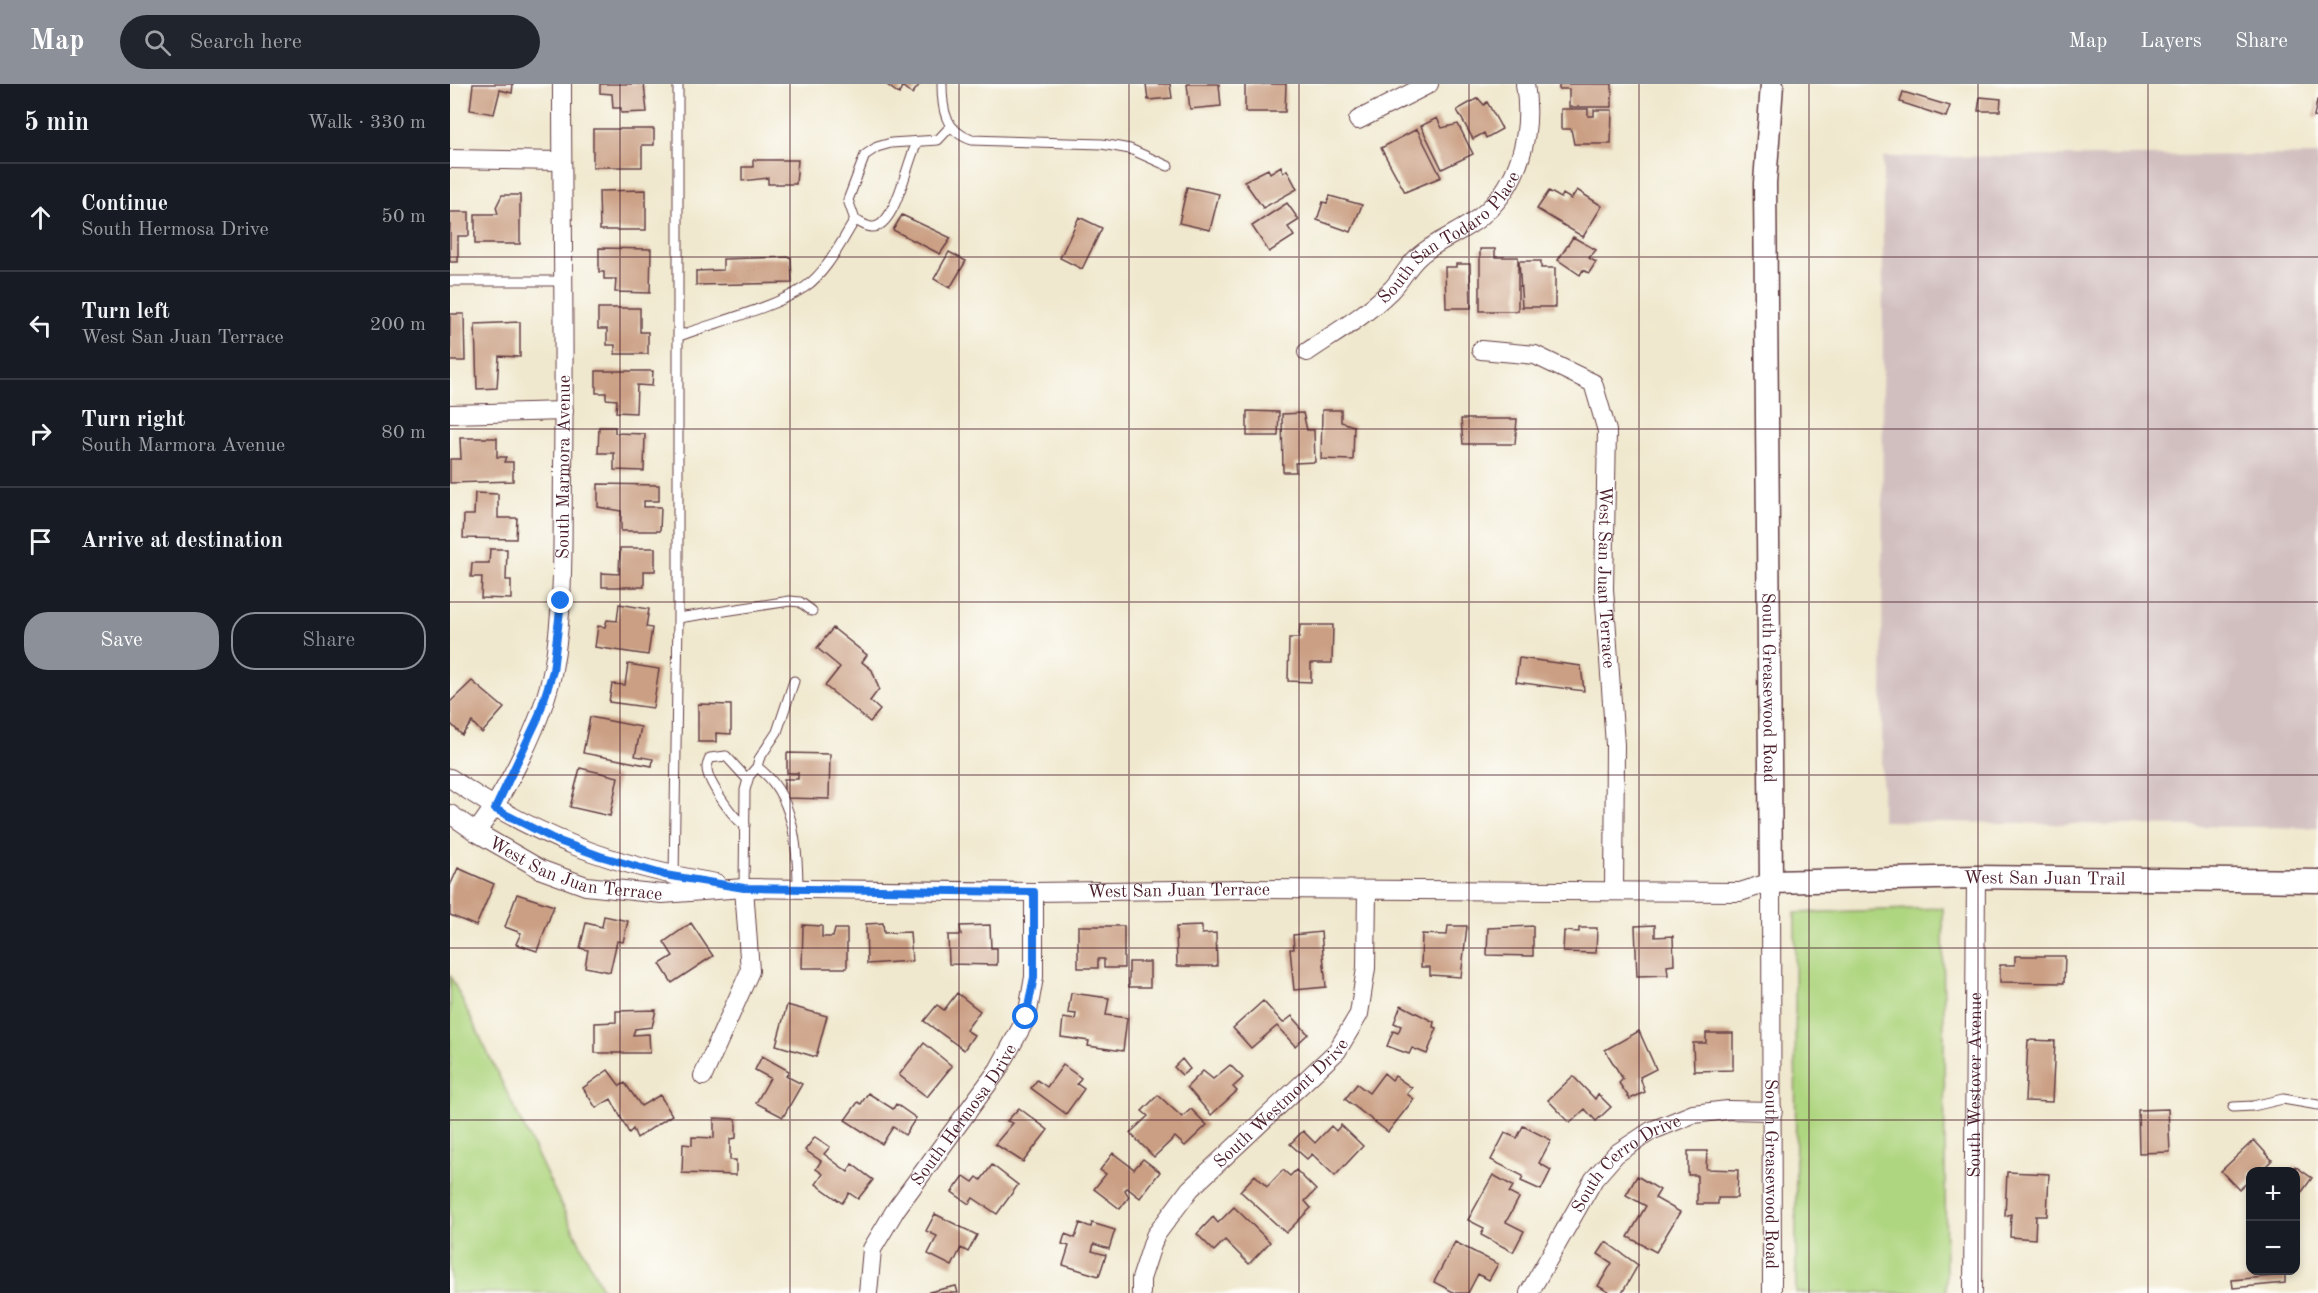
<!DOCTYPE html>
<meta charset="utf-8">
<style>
:root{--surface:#171b24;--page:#20242c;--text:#f1f3f6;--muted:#9ea1a6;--line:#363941;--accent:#8c9099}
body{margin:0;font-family:"Old Standard TT",serif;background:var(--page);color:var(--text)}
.controls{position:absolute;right:18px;bottom:18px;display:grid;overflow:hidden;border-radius:12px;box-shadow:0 3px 9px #0003}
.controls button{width:54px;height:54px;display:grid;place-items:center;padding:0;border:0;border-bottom:2px solid var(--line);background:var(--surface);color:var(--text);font:30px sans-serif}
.stop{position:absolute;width:18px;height:18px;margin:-14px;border:4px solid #1a73e8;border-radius:50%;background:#fff}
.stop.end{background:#1a73e8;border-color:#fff;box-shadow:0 2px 6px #0008}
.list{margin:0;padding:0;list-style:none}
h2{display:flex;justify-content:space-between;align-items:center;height:78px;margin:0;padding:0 24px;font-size:26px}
h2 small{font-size:20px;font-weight:400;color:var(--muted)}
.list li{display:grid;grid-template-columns:39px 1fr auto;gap:18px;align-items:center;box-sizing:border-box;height:108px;padding:0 24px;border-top:2px solid var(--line)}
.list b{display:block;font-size:22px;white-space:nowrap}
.list p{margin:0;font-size:20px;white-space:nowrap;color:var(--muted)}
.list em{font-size:20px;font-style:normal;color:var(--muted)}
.actions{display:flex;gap:12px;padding:18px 24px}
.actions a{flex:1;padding:14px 0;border:2px solid var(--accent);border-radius:24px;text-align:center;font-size:21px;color:var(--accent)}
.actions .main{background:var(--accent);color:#fff}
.icon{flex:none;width:33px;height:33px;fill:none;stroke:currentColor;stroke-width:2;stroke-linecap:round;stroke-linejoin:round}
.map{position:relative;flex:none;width:1868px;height:1209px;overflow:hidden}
header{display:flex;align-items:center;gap:36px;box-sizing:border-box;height:84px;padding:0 30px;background:var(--accent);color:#fff}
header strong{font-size:28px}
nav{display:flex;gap:33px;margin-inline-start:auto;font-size:21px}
.search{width:420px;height:54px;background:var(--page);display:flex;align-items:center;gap:15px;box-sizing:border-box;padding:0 21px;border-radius:33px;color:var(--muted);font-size:22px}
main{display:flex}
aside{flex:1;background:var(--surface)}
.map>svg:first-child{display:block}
.industrial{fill:#d1bfbf}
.green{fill:#aed57f;stroke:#7c7a55;stroke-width:1.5}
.building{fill:#ca9f83}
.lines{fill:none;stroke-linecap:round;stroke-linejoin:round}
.service-casing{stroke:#633d43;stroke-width:11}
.minor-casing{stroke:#633d43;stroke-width:20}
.tertiary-casing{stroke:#633d43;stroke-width:25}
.service{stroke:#fff;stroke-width:9}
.minor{stroke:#fff;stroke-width:18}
.tertiary{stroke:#fff;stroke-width:22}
.route{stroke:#1a73e8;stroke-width:8}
.grid{fill:none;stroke:#4a1f2b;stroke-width:1.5;stroke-opacity:0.55}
.labels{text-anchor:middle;stroke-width:5;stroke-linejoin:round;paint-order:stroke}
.street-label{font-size:18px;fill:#4a1f2b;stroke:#fdfcf7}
</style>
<header>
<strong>Map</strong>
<div class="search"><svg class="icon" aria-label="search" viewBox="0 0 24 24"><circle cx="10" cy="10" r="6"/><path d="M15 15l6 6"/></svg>Search here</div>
<nav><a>Map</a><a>Layers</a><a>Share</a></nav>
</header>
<main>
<aside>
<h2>5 min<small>Walk · 330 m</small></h2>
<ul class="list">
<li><svg class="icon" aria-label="ahead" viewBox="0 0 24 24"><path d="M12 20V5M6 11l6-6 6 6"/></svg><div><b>Continue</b><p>South Hermosa Drive</p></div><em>50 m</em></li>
<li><svg class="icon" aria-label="left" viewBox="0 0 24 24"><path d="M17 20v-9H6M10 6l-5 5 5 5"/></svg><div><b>Turn left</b><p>West San Juan Terrace</p></div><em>200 m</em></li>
<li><svg class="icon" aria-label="right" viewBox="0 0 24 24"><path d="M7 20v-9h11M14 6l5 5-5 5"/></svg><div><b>Turn right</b><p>South Marmora Avenue</p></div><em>80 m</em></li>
<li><svg class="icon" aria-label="arrive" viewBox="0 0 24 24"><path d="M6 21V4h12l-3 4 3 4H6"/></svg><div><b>Arrive at destination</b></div></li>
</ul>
<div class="actions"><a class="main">Save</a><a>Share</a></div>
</aside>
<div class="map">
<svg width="1868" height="1209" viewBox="0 0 1868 1209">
<rect width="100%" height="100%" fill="#fdfcf7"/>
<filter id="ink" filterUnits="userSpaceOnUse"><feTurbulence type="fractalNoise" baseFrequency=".0167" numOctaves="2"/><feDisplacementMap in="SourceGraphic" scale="12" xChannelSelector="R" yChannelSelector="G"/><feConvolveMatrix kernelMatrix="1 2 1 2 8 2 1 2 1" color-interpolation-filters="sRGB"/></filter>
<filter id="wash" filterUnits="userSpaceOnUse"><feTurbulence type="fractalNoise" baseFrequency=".008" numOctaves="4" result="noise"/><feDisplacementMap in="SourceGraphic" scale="24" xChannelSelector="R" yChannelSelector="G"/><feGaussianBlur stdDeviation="1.35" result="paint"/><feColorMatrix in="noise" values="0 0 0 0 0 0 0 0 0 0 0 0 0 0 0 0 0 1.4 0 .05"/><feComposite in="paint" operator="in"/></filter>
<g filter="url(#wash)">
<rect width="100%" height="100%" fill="#f0e8ce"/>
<path class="industrial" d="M1868 71V744L1432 737 1433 73Z"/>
<path class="green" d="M1493 824 1496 1209H1346L1345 829Z
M0 891 154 1209H0Z"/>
<g id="blocks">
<path class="building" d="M23 0H63L62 9 50 6 44 30 20 26Z
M150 0H194L197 28 171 29V24H163L162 10 150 9Z
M436 0H470L462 10 452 2 449 10Z
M696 0H720L722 14 698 16Z
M737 0H769L771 22 740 25Z
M795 0H836L835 28H795Z
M1109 0H1162V23H1119V5H1109Z
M1453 8 1500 22 1496 33 1450 18Z
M1530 13 1551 15 1550 27H1528Z
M1028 14 1034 21 1037 18 1052 45 1036 54 1034 49 1023 55 1007 26Z
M1867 16H1868V34L1864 33Z
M1111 25H1138V32H1144V26H1162L1161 60H1124L1121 45H1111Z
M987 34 992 44 1008 40 1023 70 992 85 971 42Z
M143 45H204V61H192V83H143Z
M967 45 991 93 955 108 931 64Z
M303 76H348L346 100H318V94L292 97V83H303Z
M831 82 833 89 837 86 847 105 813 124 794 97 818 85 820 89Z
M737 103 769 110 760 146 729 139Z
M196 106V146H150L149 107Z
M1127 106 1152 122 1133 153 1087 125 1099 107 1111 114 1113 110 1121 115Z
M52 111H70V160H25V130H48L46 123Z
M880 112 912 121 901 148 867 136 873 118 877 119Z
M837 119 849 136 838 143 844 152 819 168 802 142Z
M0 128H19V152H8V178H0Z
M452 131 501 154 490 170 443 146Z
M629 133 652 144 632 185 610 174Z
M1123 153 1146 166 1139 174 1146 178 1139 189 1133 186 1130 191 1108 176Z
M149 164 201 165 200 209 165 208 166 195H154V188H149Z
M1030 165H1045V173H1068V227H1030Z
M499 168 516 177 500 204 484 195Z
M341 173 342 199 246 201V187L273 186V175Z
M1069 177H1091V184H1105V223H1072Z
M1006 180H1020L1021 224H996L995 183H1006Z
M148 224H190V248H198V270H165V261H157V245H148Z
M0 230H14L15 277H0Z
M70 238V273L49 272 47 304 27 305 25 240Z
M146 287H203L202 302 187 301 186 329 166 328 167 316 156 315V309H146Z
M872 326H891V338L904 342 903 376 871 375Z
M797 327 829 328 828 352H797Z
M853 329 857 346H864L865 378 845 379 846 388H833L832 330Z
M1011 335H1067L1065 360H1013Z
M149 343H165V349L195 350 194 387 164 386V369H148Z
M10 354H47V373H56L54 378H63V397L0 399V375H11Z
M148 400 209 401V417H194V423H211L210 447H171V427L148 423Z
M25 409 48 410V434H67L66 455 13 454 14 431H24Z
M170 464H205V487H194V503H152V489L169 490Z
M40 465H57L56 496H61V515L31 514 32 493H21L22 479H39Z
M169 520 199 525 196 543 202 544 198 571 145 563 148 542 155 543 157 536 167 537Z
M850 541H883L882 579H861V598L838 597 839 554H849Z
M383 544 417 571 412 578 422 586 429 605 420 617 430 626 420 638 375 602 390 583 367 564Z
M1069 574 1131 582 1134 607 1066 598Z
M178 580 209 585 203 624 159 618 162 600 175 601Z
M22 597 54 624 32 649 22 638 12 651 0 639V618Z
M248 620 281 621V650L266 649V658H248Z
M140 633 191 643 185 672 203 675 202 682 133 669Z
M337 669 380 670 379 715 334 714V695H348V689H337Z
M130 684 168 693 160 732 120 723Z
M8 784 44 800 26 842 0 831V802Z
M67 810 104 822 87 867 66 860 71 849 55 843Z
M154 832 178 837 173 858 167 857 160 888 135 883 138 866 130 864 136 839 152 843Z
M241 839 263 872 222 899 210 880 223 872 214 858Z
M433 839 434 849 460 848 462 877 417 880 416 840Z
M353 841 372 842V853H383L385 845H397V884H352Z
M540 841 541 864H547V881L499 880 498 851H511L510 842Z
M1205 841V853L1223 852 1224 881 1217 882 1218 891 1187 892 1185 842Z
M628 842H674V884H654V875H648V884H628Z
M752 842V850L766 849 767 882H727L726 843Z
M998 842H1017L1011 893 980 891V883H971L972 850 997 851Z
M1083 842V872L1037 871 1038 844Z
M1129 844H1147L1146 869 1113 868 1114 847 1129 848Z
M871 848 876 903 844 906 840 865H844L843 851Z
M1565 872H1615L1614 899 1550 898V881H1565Z
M679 878H700V903H679Z
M507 909 530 927 516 946 524 951 514 966 474 937 487 921 494 926Z
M621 909 659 914 656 931 677 934 673 967 638 962 639 957 611 953 613 934 625 936 626 930 618 929Z
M813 917 833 939 842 932 858 950 845 962 827 942 801 964 783 944Z
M337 921 377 932 366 973 326 961Z
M951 921 984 938 983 943 987 944 977 970 962 964 959 970 937 962 943 947 948 949 951 942 944 939Z
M206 926 202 943 185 945 183 951 199 950 200 969H145V939L166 938V927Z
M1189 947 1206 985 1190 993 1195 1008 1180 1015 1169 999 1173 995 1155 966Z
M1256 949H1283V986L1244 987 1243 959H1256Z
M1578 956 1605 957 1602 1018 1575 1017Z
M474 959 502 982 477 1013 449 991Z
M312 972 339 987 336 992 352 1000 333 1033 306 1019 320 994 305 986Z
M732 975 740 985 732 991 724 983Z
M613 981 631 994 627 1000 634 1005 616 1030 581 1004 587 996 597 1003Z
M780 981 793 994 783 1003 787 1007 761 1031 737 1003 753 987 763 995Z
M158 986 170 1002 175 999 191 1022 210 1011 222 1031 187 1054 183 1045 179 1049 161 1015 146 1024 133 1004Z
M934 989 942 996 945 992 962 1004 957 1010 964 1015 938 1048 895 1015 907 1000 919 1009Z
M1123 992 1145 1015 1148 1010 1161 1023 1146 1037 1135 1025 1120 1039 1098 1016Z
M418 1009 443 1025 446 1020 466 1034 455 1051 443 1043 432 1060 395 1036 408 1018 411 1020Z
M708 1011 732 1033 741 1025 757 1041 735 1062 725 1053 704 1073 680 1049 698 1032 692 1027Z
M569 1024 598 1046 573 1078 545 1060 563 1039 557 1037Z
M1718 1025 1720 1068 1689 1069 1688 1026Z
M264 1034 286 1035V1054L280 1055V1076H286V1091L232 1089 233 1060 242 1061V1053L264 1054Z
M891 1041 913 1062 885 1092 862 1070 857 1075 840 1060 853 1047 865 1059 881 1042 886 1047Z
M1073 1042 1101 1056 1089 1079 1101 1086 1091 1106 1071 1097 1073 1092 1041 1076 1055 1049 1067 1054Z
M365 1053 380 1063 374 1070 398 1088 402 1080 423 1096 408 1115 399 1109 392 1119 366 1100 373 1090 366 1085 371 1077 355 1066Z
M1804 1056 1822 1076 1810 1088H1800V1096L1789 1106 1771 1087Z
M1238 1067H1257L1256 1085 1288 1086 1287 1114H1268V1120H1247V1091H1238Z
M663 1069 684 1085 693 1075 710 1088 690 1114 677 1104 675 1106 679 1113 670 1125 644 1105 656 1090 650 1086Z
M542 1081 568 1101 547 1130 523 1114 519 1120 502 1108 514 1092 523 1098 527 1093 531 1096Z
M1845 1082 1862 1094 1846 1116V1088H1841Z
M833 1086 840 1092 846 1086 866 1106 855 1117 861 1124 836 1149 790 1107 805 1091 817 1103Z
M1557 1088 1599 1090 1597 1132H1586L1585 1155 1560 1153 1561 1130 1555 1132Z
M1043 1091 1063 1102 1059 1109 1069 1114 1056 1138 1074 1147 1063 1168 1031 1151 1034 1144 1018 1136Z
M1187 1092 1210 1106 1205 1114 1230 1128 1206 1168 1178 1153 1196 1122 1176 1111Z
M784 1123 820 1158 799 1180 775 1156 764 1167 747 1150 763 1133 768 1139Z
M485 1130 527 1151 518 1168 511 1164 502 1182 478 1170 487 1152 476 1147Z
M630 1139 641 1143 642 1139 665 1146 659 1165 644 1160 642 1167 656 1171 649 1192 613 1181 619 1162 612 1160 615 1150 625 1154Z
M1005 1158 1048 1180 1039 1196 1028 1190 1018 1209H1005L984 1198Z
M1156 1158 1188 1181 1172 1209H1160L1148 1202 1162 1179 1148 1170Z
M1835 1191V1199L1783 1204 1782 1196Z
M506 1202 508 1209H480L479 1208Z"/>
</g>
</g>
<g filter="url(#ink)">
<use href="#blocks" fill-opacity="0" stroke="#633d43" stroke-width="1.5"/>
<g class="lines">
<defs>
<path id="service" d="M228 0V534
M492 0C492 26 495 47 522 56L652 60 680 65 718 82
M467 59C457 76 446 144 422 143 416 143 410 138 405 136L398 116 415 71 427 63 441 59 488 56 501 42
M0 197H113
M229 252C266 238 324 224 355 203 377 188 391 158 405 136
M307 683 309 675 327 648 344 597
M295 741C284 736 256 696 257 683 257 680 259 677 260 674L276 672 298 696
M224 793 228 534 340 517 350 518 362 527
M294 804 295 706 299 692 307 683C344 709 348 764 348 806
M1783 1023 1803 1022 1833 1015 1868 1021"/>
<g id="minor">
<path d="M908 36 979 0"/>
<path d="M0 75 112 77"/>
<path id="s1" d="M1031 266 1085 271 1143 299 1157 347 1154 505 1165 661 1164 807"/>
<path id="s2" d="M857 268C885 249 915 232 939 208 950 198 957 183 968 173 986 156 1011 149 1030 133 1070 101 1083 49 1075 0"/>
<path d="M0 330 114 327"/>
<path d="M0 694C85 753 163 782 266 799"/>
<path id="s3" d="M0 730 26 748 92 786 136 802 212 810 294 804 584 808 797 805 1290 808 1321 798 1322 1209"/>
<path id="s4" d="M26 748C56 710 94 634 103 585 115 520 112 452 113 386 115 257 112 129 112 0"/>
<path d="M253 992 300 887 294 804"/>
<path id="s5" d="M418 1209 422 1165 446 1125 548 986 577 933 584 893V808"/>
<path id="s6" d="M691 1209V1195L705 1152 740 1105 887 967 909 930 916 884 917 806"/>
<path id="s7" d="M1079 1209 1144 1095 1166 1070 1201 1047 1243 1030 1278 1026 1323 1027"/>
<path id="s8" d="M1523 1209 1526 793"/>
</g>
<g id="tertiary">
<path id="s9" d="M1322 0 1315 99 1321 798 1526 793 1868 797"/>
</g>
</defs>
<use href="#service" class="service-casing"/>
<use href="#minor" class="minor-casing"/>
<use href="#tertiary" class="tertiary-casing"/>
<use href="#service" class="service"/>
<use href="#minor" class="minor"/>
<use href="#tertiary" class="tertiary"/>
</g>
</g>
<g class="lines" filter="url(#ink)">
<path class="route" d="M111 517 103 587 88 634 45 725 106 756 150 772 215 791 294 804 584 808V893L576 933"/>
</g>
<path class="grid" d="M170 0V1209M340 0V1209M509 0V1209M679 0V1209M849 0V1209M1019 0V1209M1189 0V1209M1359 0V1209M1528 0V1209M1698 0V1209M0 173H1868M0 345H1868M0 518H1868M0 691H1868M0 864H1868M0 1036H1868"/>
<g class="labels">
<g class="street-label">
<text dy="6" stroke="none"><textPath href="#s2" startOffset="184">South San Todaro Place</textPath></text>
<text dy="6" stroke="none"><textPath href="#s4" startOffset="384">South Marmora Avenue</textPath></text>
<text dy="6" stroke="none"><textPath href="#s1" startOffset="315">West San Juan Terrace</textPath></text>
<text dy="6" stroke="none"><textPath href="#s9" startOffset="604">South Greasewood Road</textPath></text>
<text dy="6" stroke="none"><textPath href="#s3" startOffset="140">West San Juan Terrace</textPath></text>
<text dy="6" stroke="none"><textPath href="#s9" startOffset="1072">West San Juan Trail</textPath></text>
<text dy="6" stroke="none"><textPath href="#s3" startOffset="748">West San Juan Terrace</textPath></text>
<text dy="6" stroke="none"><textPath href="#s8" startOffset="208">South Westover Avenue</textPath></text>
<text dy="6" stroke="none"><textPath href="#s6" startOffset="243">South Westmont Drive</textPath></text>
<text dy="6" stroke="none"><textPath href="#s5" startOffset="207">South Hermosa Drive</textPath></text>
<text dy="6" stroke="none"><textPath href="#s7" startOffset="166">South Cerro Drive</textPath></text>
<text dy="6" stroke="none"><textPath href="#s3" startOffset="1634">South Greasewood Road</textPath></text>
</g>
</g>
</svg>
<div class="controls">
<button>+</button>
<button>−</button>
</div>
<div class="stop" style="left:576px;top:933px"></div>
<div class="stop end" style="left:111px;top:517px"></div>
</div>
</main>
